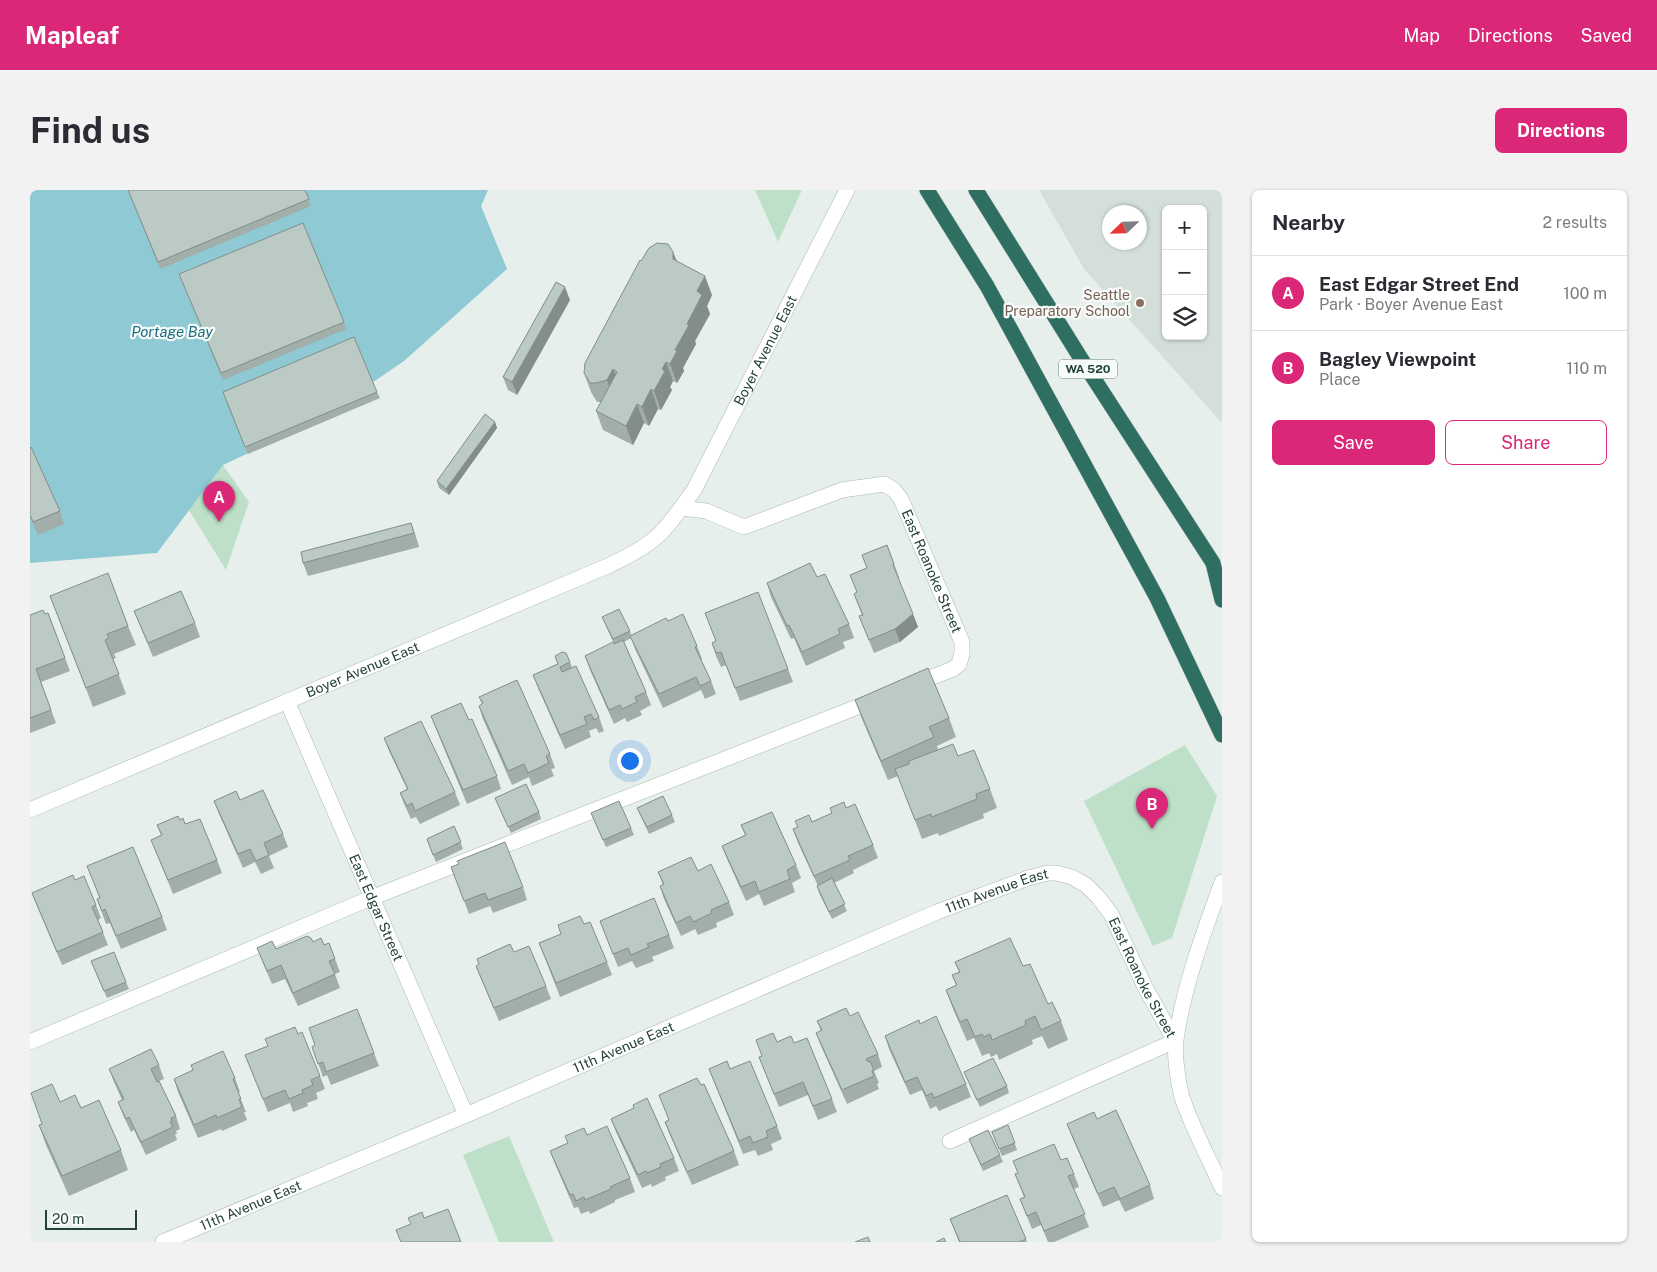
<!DOCTYPE html>
<meta charset="utf-8">
<style>
:root{--surface:#fff;--page:#f2f2f3;--text:#2b2b33;--muted:#7c7c81;--line:#e1e1e2;--accent:#db2777}
body{margin:0;font-family:"Public Sans",sans-serif;background:var(--page);color:var(--text)}
.controls{position:absolute;right:15px;top:15px;display:grid;overflow:hidden;border-radius:8px;box-shadow:0 1px 4px #0004}
.controls button{width:45px;height:45px;display:grid;place-items:center;padding:0;border:0;border-bottom:1px solid var(--line);background:var(--surface);color:var(--text);font:25px sans-serif}
.compass{position:absolute;left:1072px;top:15px;width:45px;height:45px;border-radius:50%;background:var(--surface);box-shadow:0 1px 4px #0004;rotate:247deg}
.scale{position:absolute;left:15px;bottom:12px;width:92px;box-sizing:border-box;padding-left:5px;border:2px solid #24423a;border-top:0;font-size:14px;line-height:18px;white-space:nowrap;color:#24423a;-webkit-text-stroke:4px #f7fbf9;paint-order:stroke}
.you{position:absolute;left:599px;top:570px;width:18px;height:18px;margin:-12px;border:4px solid #fff;border-radius:50%;background:#1a73e8;box-shadow:0 0 0 8px #1a73e833}
.badge{display:grid;place-items:center;width:32px;height:32px;border-radius:50%;background:var(--accent);color:#fff;font-size:16px;font-weight:700}
.pin{position:absolute;translate:-50% -41px;filter:drop-shadow(0 1px 2px #0008)}
.pin::after{content:'';position:absolute;top:26px;width:18px;height:15px;background:inherit;clip-path:polygon(0 0,100% 0,50% 100%)}
.list{margin:0;padding:0;list-style:none}
h2{display:flex;justify-content:space-between;align-items:center;height:65px;margin:0;padding:0 20px;font-size:21px}
h2 small{font-size:16px;font-weight:400;color:var(--muted)}
.list li{display:grid;grid-template-columns:32px 1fr auto;gap:15px;align-items:center;box-sizing:border-box;height:75px;padding:0 20px;border-top:1px solid var(--line)}
.list b{display:block;font-size:19px;white-space:nowrap}
.list p{margin:0;font-size:16px;white-space:nowrap;color:var(--muted)}
.list em{font-size:16px;font-style:normal;color:var(--muted)}
.actions{display:flex;gap:10px;padding:15px 20px}
.actions a{flex:1;padding:11px 0;border:1px solid var(--accent);border-radius:8px;text-align:center;font-size:18px;color:var(--accent)}
.actions .main{background:var(--accent);color:#fff}
.icon{flex:none;width:28px;height:28px;fill:none;stroke:currentColor;stroke-width:2;stroke-linecap:round;stroke-linejoin:round}
.map{position:relative;flex:none;width:1192px;height:1052px;overflow:hidden;border-radius:8px}
header{display:flex;align-items:center;gap:30px;box-sizing:border-box;height:70px;padding:0 25px;background:var(--accent);color:#fff}
header strong{font-size:24px}
nav{display:flex;gap:28px;margin-inline-start:auto;font-size:18px}
.intro{display:flex;align-items:center;justify-content:space-between;box-sizing:border-box;height:120px;padding:0 30px}
h1{margin:0;font-size:35px}
.button{padding:12px 22px;border-radius:8px;background:var(--accent);color:#fff;font-size:18px;font-weight:700}
main{display:flex;gap:30px;padding:0 30px}
aside{flex:1;background:var(--surface);border-radius:8px;box-shadow:0 1px 4px #0004}
.map>svg:first-child{display:block}
.built{fill:#d4dfda;fill-rule:evenodd}
.green{fill:#bfe0c8}
.water{fill:#8ec9d4}
.lines{fill:none;stroke-linecap:round;stroke-linejoin:round}
.service-casing{stroke:#a8b8b2;stroke-width:16}
.minor-casing{stroke:#a8b8b2;stroke-width:16}
.tertiary-casing{stroke:#a8b8b2;stroke-width:16}
.secondary-casing{stroke:#a4bbb3;stroke-width:16}
.motorway-casing{stroke:#c2cac8;stroke-width:16}
.service{stroke:#fff;stroke-width:15}
.minor{stroke:#fff;stroke-width:15}
.tertiary{stroke:#fff;stroke-width:15}
.secondary{stroke:#fff;stroke-width:15}
.motorway{stroke:#2f6f62;stroke-width:15}
.wall{fill:#a1aea9}
.shaded-wall{fill:#838d89}
.building{fill:#bbcac4;stroke:#838d89}
.education-dot{fill:#8d6e63;stroke:#f7fbf9;stroke-width:2}
.labels{text-anchor:middle;stroke-width:4.5;stroke-linejoin:round;paint-order:stroke}
.shield{fill:#f7fbf9;stroke:#637a73;stroke-width:1}
.shield-label{font-size:12px;font-weight:bold;fill:#24423a}
.education-label{font-size:14px;fill:#785e54;stroke:#f7fbf9;text-anchor:end}
.street-label{font-size:14px;fill:#24423a;stroke:#f7fbf9}
.water-label{font-size:15px;font-style:italic;fill:#1c6f80;stroke:#f7fbf9}
</style>
<header>
<strong>Mapleaf</strong>
<nav><a>Map</a><a>Directions</a><a>Saved</a></nav>
</header>
<div class="intro"><h1>Find us</h1><a class="button">Directions</a></div>
<main>
<div class="map">
<svg width="1192" height="1052" viewBox="0 0 1192 1052">
<rect width="100%" height="100%" fill="#e6efeb"/>
<path class="built" d="M1009 0H1192V233L1054 79ZM1136 19H1173V146H1136ZM1080 22H1110V52H1080Z"/>
<path class="green" d="M725 0H772L748 52Z
M193 275 219 312 196 380 159 320Z
M1155 555 1187 606 1142 748 1123 756 1054 611Z
M479 946 524 1052H469L433 965Z"/>
<path class="water" d="M0 0H458L451 16 477 79 374 171 283 233 193 275 127 363 0 373Z"/>
<g class="lines">
<defs>
<path id="service" d="M882 495 923 479 929 474 932 464
M0 852 341 708 845 510
M920 951 1145 851"/>
<g id="minor">
<path id="s1" d="M651 318 676 321 714 337 812 300 854 294 864 300 871 309 932 452V464"/>
<path id="s2" d="M257 511 436 925"/>
<path id="s3" d="M133 1052 436 925 907 722 998 688 1018 683H1026L1042 687 1056 695 1068 707 1081 724 1115 797 1145 851"/>
</g>
<g id="tertiary">
<path id="s4" d="M0 620 580 375C596 367 611 360 624 349 640 336 652 316 664 300L817 0"/>
</g>
<path id="secondary" d="M1192 692C1174 741 1153 798 1146 850 1144 864 1148 892 1152 907 1162 938 1179 968 1192 998"/>
<path id="motorway" d="M897 0 957 96 1127 408 1192 545
M946 0 1055 175 1183 373 1192 410"/>
</defs>
<use href="#service" class="service-casing"/>
<use href="#minor" class="minor-casing"/>
<use href="#tertiary" class="tertiary-casing"/>
<use href="#secondary" class="secondary-casing"/>
<use href="#motorway" class="motorway-casing"/>
<use href="#service" class="service"/>
<use href="#minor" class="minor"/>
<use href="#tertiary" class="tertiary"/>
<use href="#secondary" class="secondary"/>
<use href="#motorway" class="motorway"/>
</g>
<path class="wall" d="M98 0H275L281 16 130 79Z
M643 62 647 71 682 105 677 116 680 124 665 151 666 154 653 178 654 181 647 193 643 191 640 197 642 200 631 220 628 219 619 236 614 233 603 255 573 240 566 221 571 212H567L561 202 554 183Z
M152 91 314 132 316 139 193 190Z
M540 110 487 205 478 200 473 187Z
M347 202 350 208 218 264 195 209Z
M465 232 467 238 419 305 409 298 407 291Z
M0 258 30 321 34 334 8 345 0 327Z
M381 333 389 357 278 386 273 373Z
M857 355 869 387 868 388 888 437 870 452 844 463 829 426 832 425 824 404 827 402 820 385 837 378 832 365Z
M787 387 819 434 824 448 813 452 815 458 776 476 764 448 761 449 741 407 737 393Z
M20 406 98 436 106 455 84 464 86 468 83 469 96 504 63 517Z
M104 421 165 433 170 447 123 467Z
M18 423 40 481 11 492 26 533 0 543V425L15 424Z
M675 423 758 479 763 492 710 511 696 475 691 477 686 466 682 453 686 451Z
M572 427 600 441 601 445 638 431 667 456 672 469 671 470 681 491 686 504 675 509 671 500 633 518 605 459 601 448 594 452 616 502 621 515 610 521 612 525 597 532 595 528 584 534 560 480 555 466 584 454Z
M525 466 540 472 542 477 569 527 574 541 569 543 566 538 559 541 561 547 535 559 508 498 503 485 528 474Z
M449 507 520 564 525 578 521 579 524 586 502 596 499 587 482 595 453 529 449 516 452 514Z
M825 510 919 528 926 547 907 556 908 559 928 566 960 599 967 618 953 624 954 628 909 646 908 643 892 649 868 586 858 590 832 529Z
M401 526 439 530 467 586 471 599 437 614 406 539Z
M354 548 425 602 430 615 390 634 386 627 381 629 375 616 370 603 377 599 359 561Z
M465 608 509 622 511 629 481 643Z
M210 610 253 644 258 657 239 666 244 678 231 684 225 672 213 678 189 624 184 611Z
M607 618 642 625 645 632 619 644Z
M816 618 843 655 848 668 823 680 824 683 804 693 817 721 802 729 789 703 787 696H788L768 653 763 639Z
M561 623 601 638 604 645 576 657Z
M150 630 155 634 187 670 192 683 143 704 121 650 131 645 127 635Z
M711 635 766 675 771 688 762 693 765 702 734 716 729 704 716 711 697 669 692 656 715 645Z
M424 636 433 659 406 672 397 649Z
M57 676 132 727 137 740 91 759 80 733 76 734 72 723 67 709 70 708Z
M421 677 493 697 497 710 463 723 460 716 439 724Z
M668 681 699 712 704 725 686 733 687 737 668 745 665 739 651 746 634 709 630 696 633 695 628 682Z
M45 690 66 715 71 728 68 730 78 755 32 775 7 716 2 703Z
M570 731 639 745 644 758 622 767 624 771 606 778 602 771 588 777Z
M528 735 577 772 582 785 530 807 509 753 531 744Z
M283 752 294 755 305 769 310 782 305 784 310 798 268 816 255 789 242 794 232 771 227 758 246 759Z
M484 762 516 796 521 809 469 831 451 789 446 776Z
M925 772 993 776 1018 814 1031 831 1038 850 1018 859 1012 846 1002 850 1003 854 969 870 967 864 961 867 959 863 952 866 944 848 937 851 923 819 916 800 926 795 922 785 929 782Z
M64 778 96 792 99 799 77 808Z
M820 826 848 864 852 877 844 881 849 893 847 894 849 899 817 914 791 856 786 843 791 841 787 831Z
M890 834 936 894 941 907 909 921 906 916 900 919 892 900 880 905 859 859 855 846Z
M268 844 290 886 295 899 286 903 288 909 277 913 278 916 263 922 260 913 238 922 215 865Z
M747 852 764 853 802 909 807 922 788 930 778 905 749 917 729 867 731 866Z
M282 857 344 863 349 876 301 895 297 885 293 887Z
M129 875 134 889 129 891 146 926 150 939 146 941 147 944H145L147 950 116 965 104 940 101 942 93 925 88 912 92 910 84 892 79 879Z
M679 879H700L747 936 752 949 741 954 743 960 728 966 725 960 713 964Z
M934 882 977 896 979 903 950 917Z
M205 888 210 902H208L216 922H214L217 930 192 941 191 939 168 948 148 902 144 889Z
M629 905 704 961 709 975 662 995 640 945 635 932 639 930Z
M30 912 51 918 91 960 98 980 39 1006 16 955 9 935 12 934Z
M581 929 644 968 649 981 635 987 636 990 622 997 621 994 612 998 586 942Z
M1067 929 1120 995 1124 1009 1095 1022 1089 1010 1073 1017 1042 947 1037 934Z
M978 935 987 960 972 966 962 942Z
M557 945 600 988 605 1002 585 1010V1012L560 1024 559 1021 551 1024 548 1017 544 1018 525 974 520 961Z
M939 949 970 965 973 972 953 981Z
M1031 970 1044 984 1049 997 1044 999 1059 1037 1024 1052H1018L1011 1035 1002 1039 990 1009 994 1007 985 984Z
M977 1005 997 1052H929L920 1029Z"/>
<path class="shaded-wall" d="M643 62 650 81 643 69Z
M675 86 682 105 677 116 680 124 665 151 666 154 653 178 654 181 647 193 640 174 645 160 657 134 667 101Z
M535 97 540 110 487 205 482 192Z
M636 172 643 191 640 197 642 200 631 220 624 201 632 179Z
M583 179 590 198 584 209 577 190Z
M621 199 628 219 619 236 612 217Z
M607 214 614 233 603 255 596 236Z
M465 232 467 238 419 305 416 299Z
M381 333 386 347 389 357 384 343Z
M883 424 888 437 870 452 865 439Z"/>
<path class="building" d="M98 0H275L279 9 128 72Z
M273 33 314 132 191 183 149 84Z
M627 53 638 54 643 62V69L675 86 667 101 672 105 657 134 659 135 645 160 647 161 640 174 636 172 632 179 635 181 624 201 621 199 612 217 607 214 596 236 566 221 587 182 583 179 577 190 566 193H560L554 183 555 173 610 70 611 71 619 58Z
M526 92 535 97 482 192 473 187Z
M324 147 347 202 215 257 193 202Z
M455 224 465 232 416 299 407 291Z
M1 257 30 321 3 332 0 325V258Z
M381 333 384 343 273 373 271 362Z
M857 355 864 374 863 375 883 424 865 439 839 450 829 426 833 425 824 404 827 402 820 385 837 378 832 365Z
M780 373 787 387 795 384 819 434 808 439 810 444 772 462 759 435 757 436 737 393Z
M78 383 98 436 77 444 79 448 75 450 89 484 56 498 20 406Z
M151 401 165 433 118 453 104 421Z
M728 402 758 479 705 498 691 462 686 463 682 453 686 451 675 423Z
M589 419 600 441 583 449 572 427Z
M13 420 15 424 18 423 35 468 6 479 21 520 0 528V425Z
M653 424 667 456 665 457 681 491 670 496 666 487 629 504 600 446 636 428 638 431Z
M593 450 616 502 605 507 607 512 592 519 590 515 579 520 555 466 583 452 584 454Z
M532 462 536 463 540 472 530 477 532 482 546 476 569 527 564 530 561 524 554 527 557 534 530 545 503 485 528 474 525 466Z
M898 478 919 528 899 537 904 547 851 571 825 510Z
M487 490 520 564 516 566 519 573 498 583 494 574 478 581 449 516 453 513 449 507Z
M431 513 439 530 442 529 467 586 433 600 401 526Z
M391 531 425 602 385 621 382 613 377 616 370 603 378 599 354 548Z
M923 554 928 566 944 560 960 599 946 604 947 609 902 627 901 624 885 630 865 579 879 574V571Z
M496 594 509 622 478 637 465 608Z
M233 600 253 644 234 653 239 665 226 671 220 659 208 664 184 611 206 601 210 610Z
M633 606 642 625 617 637 607 618Z
M589 611 601 638 573 650 561 623Z
M814 612 816 618 825 614 843 655 818 666 820 670 784 686 763 639 768 637 765 631 779 625 782 632 802 623 800 618Z
M742 622 766 675 757 680 760 689 729 702 725 691 711 697 692 656 716 645 711 635Z
M148 626 150 630 153 628 155 634 170 629 187 670 138 690 121 650 132 645 127 635Z
M424 636 431 652 403 665 397 649Z
M475 652 493 697 458 710 455 703 434 711 421 677 429 674 427 671Z
M103 657 132 727 86 746 75 719 72 721 67 709 70 708 57 676Z
M661 667 668 681 681 674 699 712 681 720 682 723 663 732 660 726 646 733 630 696 634 694 628 682Z
M43 685 45 690 54 686 66 715 62 717 73 742 27 762 2 703Z
M802 688 815 714 799 722 787 696Z
M624 708 639 745 617 754 619 757 601 765 598 758 583 764 570 731Z
M550 726 554 734 560 732 577 772 526 793 509 753 531 744 528 735Z
M277 746 281 748 283 752 291 748 294 755 299 753 305 769 299 771 305 784 263 803 251 775 237 781 227 758 242 751 246 759Z
M980 748 993 776 1000 774 1018 814 1022 812 1031 831 1011 840 1005 826 995 831 996 835 962 850 960 844 954 847 952 844 945 847 937 829 930 832 916 800 927 795 922 785 930 782 925 772Z
M480 754 484 762 499 756 516 796 464 818 446 776 449 774 447 769Z
M84 762 96 792 74 801 61 771Z
M816 818 820 826 828 822 848 864 836 869 838 872 840 871 844 880 842 881 844 886 812 900 786 843 792 840 787 831Z
M327 819 344 863 296 882 293 872 288 874 282 857 285 855 279 838Z
M906 826 936 894 904 908 902 903 896 906 887 887 875 892 855 846 889 830 890 834Z
M265 837 268 844 272 842 290 886 281 890 283 895 272 900 273 903 259 909 255 900 233 909 215 865 238 856 235 849Z
M743 843 747 852 761 846 764 853 777 848 802 909 783 916 773 892 744 904 729 867 732 866 726 850Z
M121 859 129 875 121 879 127 892 129 891 146 926 141 928 142 931 140 932 143 937 111 952 99 927 96 929 88 912 94 909 79 879Z
M193 861 205 888 203 889 211 909H209L212 917 187 928 186 925 164 935 144 889 163 880 161 875Z
M963 868 977 896 947 910 934 882Z
M697 871 700 879 720 871 747 936 736 941 738 947 723 953 720 946 709 951 679 879Z
M667 888 671 895 674 894 704 961 657 982 635 932 639 930 629 905Z
M22 894 30 912 45 905 51 918 69 910 91 960 32 986 9 935 12 934 1 903Z
M617 908 644 968 630 974 631 977 617 983 616 981 608 985 581 929 604 918 603 915Z
M1086 920 1120 995 1090 1009 1084 997 1068 1004 1037 934 1064 922 1067 929Z
M978 935 985 953 969 959 962 942Z
M577 936 600 988 580 997 581 999 555 1010 554 1007 546 1011 543 1004 540 1005 520 961 538 953 535 946 554 938 557 945Z
M958 940 970 965 951 975 939 949Z
M1024 954 1031 970 1037 968 1044 984 1038 986 1055 1024 1014 1041 1006 1022 997 1026 990 1009 995 1007 985 984 988 983 983 971Z
M977 1005 996 1049 989 1052H930L920 1029Z
M418 1019 431 1052H371L366 1040 381 1034 378 1028 392 1022 394 1028Z
M838 1047 840 1052H825Z
M914 1048 916 1052H906Z"/>
<circle class="education-dot" cx="1110" cy="113" r="5"/>
<g class="labels">
<rect class="shield" x="1029" y="169.5" width="58" height="19" rx="4"/>
<g class="shield-label">
<text x="1058" y="183">WA 520</text>
</g>
<g class="education-label">
<text x="1100" y="110">Seattle<tspan x="1100" dy="16">Preparatory School</tspan></text>
</g>
<g class="street-label">
<text dy="5" stroke="none"><textPath href="#s4" startOffset="901">Boyer Avenue East</textPath></text>
<text dy="5" stroke="none"><textPath href="#s1" startOffset="315">East Roanoke Street</textPath></text>
<text dy="5" stroke="none"><textPath href="#s4" startOffset="361">Boyer Avenue East</textPath></text>
<text dy="5" stroke="none"><textPath href="#s3" startOffset="905">11th Avenue East</textPath></text>
<text dy="5" stroke="none"><textPath href="#s2" startOffset="225">East Edgar Street</textPath></text>
<text dy="5" stroke="none"><textPath href="#s3" startOffset="1109">East Roanoke Street</textPath></text>
<text dy="5" stroke="none"><textPath href="#s3" startOffset="500">11th Avenue East</textPath></text>
<text dy="5" stroke="none"><textPath href="#s3" startOffset="95">11th Avenue East</textPath></text>
</g>
<g class="water-label">
<text x="142" y="147">Portage Bay</text>
</g>
</g>
</svg>
<div class="controls">
<button>+</button>
<button>−</button>
<button><svg class="icon" aria-label="layers" viewBox="0 0 24 24"><path d="M12 4l9 5-9 5-9-5zM3 14l9 5 9-5"/></svg></button>
</div>
<svg class="compass" viewBox="-18 -18 36 36"><path d="M0-13l5 13h-10z" fill="#e53935"/><path d="M0 13l5-13h-10z" fill="#7c7c81"/></svg>
<div class="scale">20 m</div>
<div class="you"></div>
<div class="pin badge" style="left:189px;top:332px">A</div>
<div class="pin badge" style="left:1122px;top:639px">B</div>
</div>
<aside>
<h2>Nearby<small>2 results</small></h2>
<ul class="list">
<li><span class="badge">A</span><div><b>East Edgar Street End</b><p>Park · Boyer Avenue East</p></div><em>100 m</em></li>
<li><span class="badge">B</span><div><b>Bagley Viewpoint</b><p>Place</p></div><em>110 m</em></li>
</ul>
<div class="actions"><a class="main">Save</a><a>Share</a></div>
</aside>
</main>
